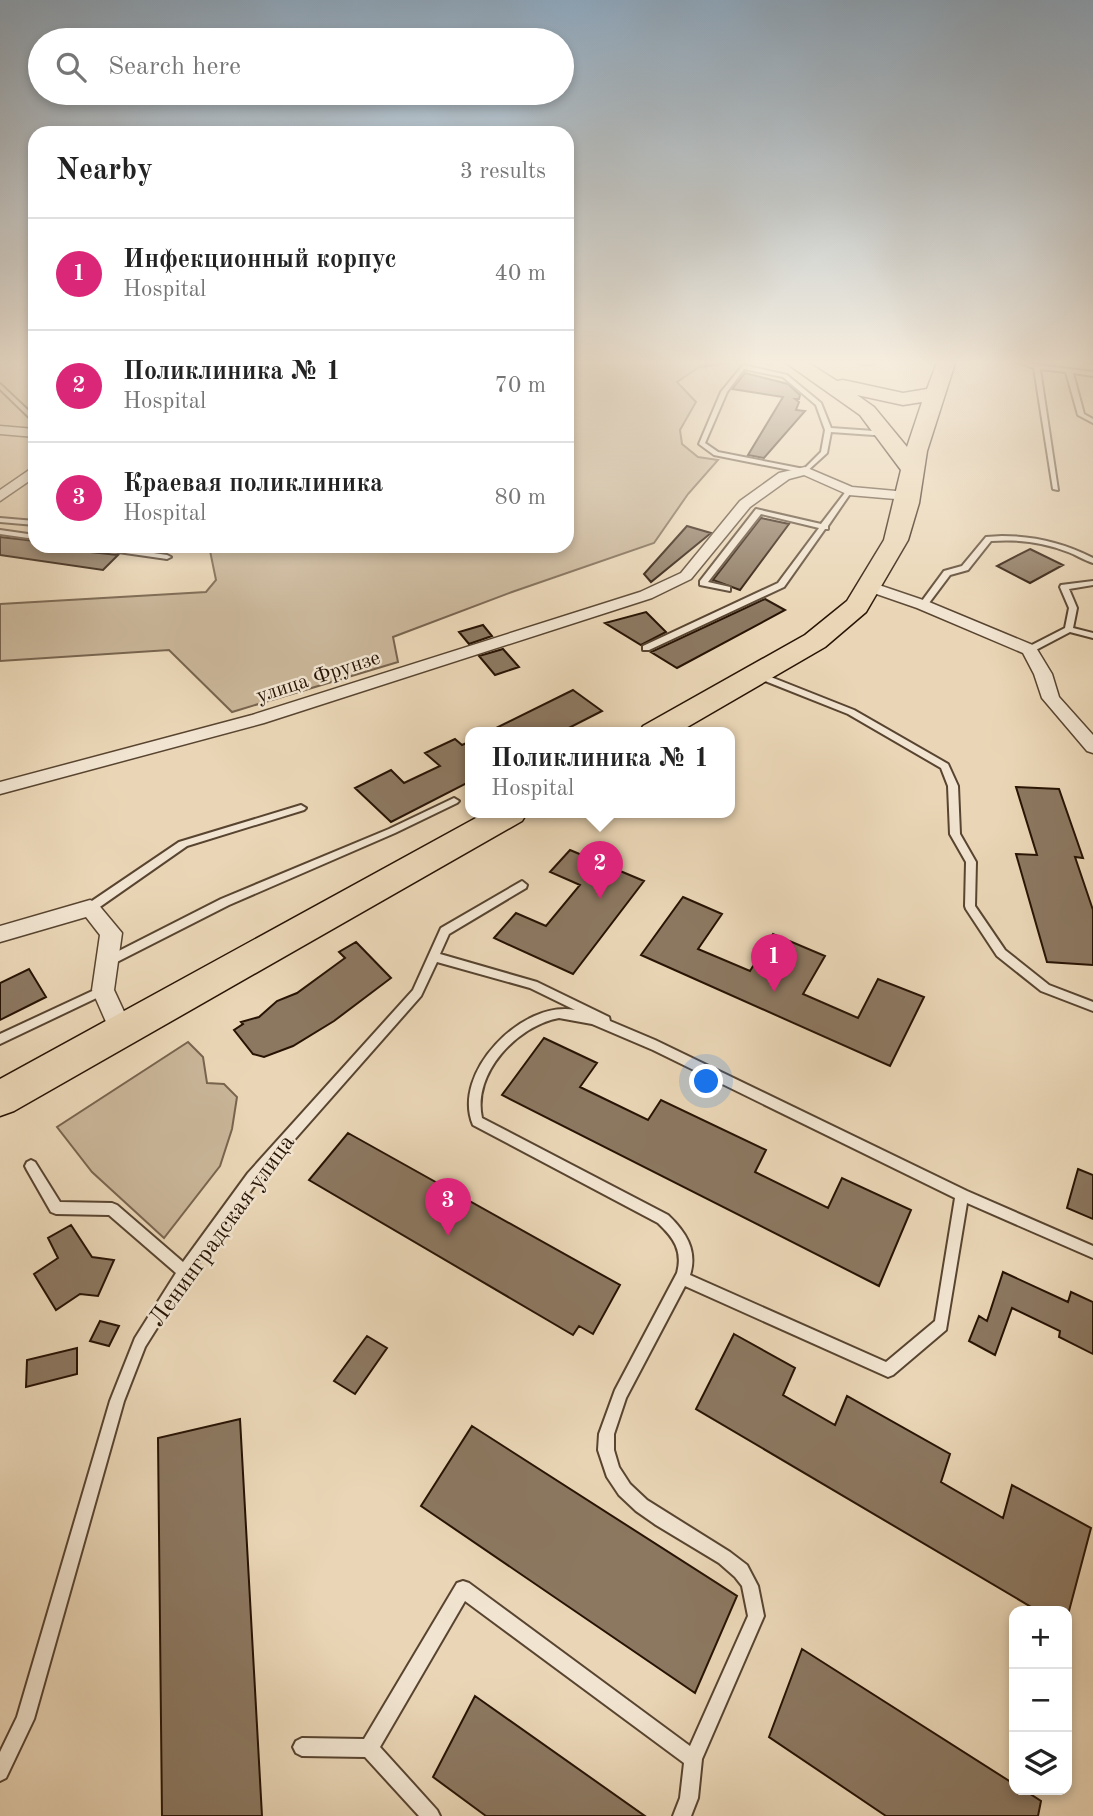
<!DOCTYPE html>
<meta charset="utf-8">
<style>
:root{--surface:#fff;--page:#f6f6f6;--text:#222;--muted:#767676;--line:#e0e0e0;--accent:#db2777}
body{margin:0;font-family:"Old Standard TT",serif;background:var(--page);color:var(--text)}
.controls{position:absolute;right:21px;bottom:21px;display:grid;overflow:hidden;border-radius:14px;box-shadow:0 4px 10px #0003}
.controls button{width:63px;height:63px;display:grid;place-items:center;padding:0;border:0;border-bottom:2px solid var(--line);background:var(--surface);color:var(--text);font:35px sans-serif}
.you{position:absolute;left:707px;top:1082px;width:24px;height:24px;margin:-18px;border:5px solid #fff;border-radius:50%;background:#1a73e8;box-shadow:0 0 0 10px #1a73e833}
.badge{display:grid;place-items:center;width:46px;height:46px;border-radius:50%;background:var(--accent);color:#fff;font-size:23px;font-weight:700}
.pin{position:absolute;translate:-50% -58px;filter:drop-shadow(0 2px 4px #0008)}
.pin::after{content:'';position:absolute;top:37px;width:24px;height:21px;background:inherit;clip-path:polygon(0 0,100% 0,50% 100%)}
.popup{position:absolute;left:465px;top:727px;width:270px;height:91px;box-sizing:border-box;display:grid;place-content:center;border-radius:14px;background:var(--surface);filter:drop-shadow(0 2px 5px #0005);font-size:23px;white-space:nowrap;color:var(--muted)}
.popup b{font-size:26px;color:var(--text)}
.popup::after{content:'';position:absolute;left:50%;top:100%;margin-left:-14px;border:14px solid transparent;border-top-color:var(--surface)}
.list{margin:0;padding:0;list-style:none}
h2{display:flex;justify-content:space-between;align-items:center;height:91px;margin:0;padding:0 28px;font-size:30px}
h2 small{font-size:23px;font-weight:400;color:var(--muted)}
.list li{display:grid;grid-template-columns:46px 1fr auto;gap:21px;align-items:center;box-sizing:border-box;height:112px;padding:0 28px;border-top:2px solid var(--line)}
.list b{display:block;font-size:26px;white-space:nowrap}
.list p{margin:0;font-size:23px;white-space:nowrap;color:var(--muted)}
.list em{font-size:23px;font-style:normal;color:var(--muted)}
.icon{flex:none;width:38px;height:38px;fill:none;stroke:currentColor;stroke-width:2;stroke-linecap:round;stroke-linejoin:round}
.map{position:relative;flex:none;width:1093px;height:1816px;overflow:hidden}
.search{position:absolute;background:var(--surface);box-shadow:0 4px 10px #0003;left:28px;top:28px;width:546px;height:77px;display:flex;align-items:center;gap:18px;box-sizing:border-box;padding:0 24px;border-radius:38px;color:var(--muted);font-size:26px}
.panel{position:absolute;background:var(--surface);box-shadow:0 4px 10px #0003;left:28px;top:126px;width:546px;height:427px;border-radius:21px}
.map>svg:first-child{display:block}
.green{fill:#c9b598;stroke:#78644e;stroke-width:2}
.building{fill:#8c7861;stroke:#271304;stroke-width:2}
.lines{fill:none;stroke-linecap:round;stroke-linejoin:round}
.lane-casing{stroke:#584430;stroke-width:4}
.street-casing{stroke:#584430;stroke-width:3}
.primary-casing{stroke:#271304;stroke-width:3}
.lane{fill:#f1e4d0;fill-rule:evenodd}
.street{fill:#f1e4d0;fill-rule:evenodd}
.primary{fill:#ead6b6;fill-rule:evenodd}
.labels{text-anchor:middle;stroke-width:5;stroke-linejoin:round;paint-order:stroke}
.street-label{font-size:21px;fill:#271304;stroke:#f1e4d0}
.near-street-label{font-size:24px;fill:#271304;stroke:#f1e4d0}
</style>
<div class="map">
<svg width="1093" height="1816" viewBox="0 0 1093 1816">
<rect width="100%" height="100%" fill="#ead6b6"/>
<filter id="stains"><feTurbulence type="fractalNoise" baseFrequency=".00286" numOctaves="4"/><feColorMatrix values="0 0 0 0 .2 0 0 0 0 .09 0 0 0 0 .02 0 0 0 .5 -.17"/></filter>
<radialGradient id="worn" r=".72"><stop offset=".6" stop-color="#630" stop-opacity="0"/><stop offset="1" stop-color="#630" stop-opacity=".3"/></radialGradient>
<path class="green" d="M567 360H711L703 366C722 356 754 355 774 365L741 361 702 367 701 366 677 382 696 402 680 430 682 444 698 457 718 460 688 494 654 543 512 592 393 637 398 662 232 712 169 650 0 661V604L206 592 216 580 209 546H567Z
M188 1042 203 1057 207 1083 224 1084 237 1097 232 1129 220 1166 164 1238 92 1172 57 1127Z"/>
<path class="building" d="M745 373 788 384 800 395 799 399H795L799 402 796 410 805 411 764 458 748 455 783 397 732 389Z
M761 518 789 524 740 590 713 580Z
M687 526 711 533 651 582 644 574Z
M0 537 35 541V546L118 555 103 570 0 555Z
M1030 549 1063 565 1030 583 997 566Z
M765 599 785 610 677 668 651 652Z
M646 612 666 632 641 645 605 623Z
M483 625 492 636 469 644 459 632Z
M503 649 519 667 495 675 479 656Z
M573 690 602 711 559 733H486Z
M455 739 462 745 471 741V781L391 822 355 788 391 770 404 783 440 766 425 753Z
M1016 787 1059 789 1083 858 1075 857 1093 910V965L1047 962 1016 854 1037 855Z
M570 850 644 881 573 974 494 938 516 913 546 926 580 885 550 872Z
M683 897 722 914 698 949 750 971 773 934 825 956 803 994 858 1018 878 979 924 997 890 1066 641 955Z
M356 942 391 978 334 1021 293 1046 264 1057 253 1054 234 1030 243 1024 241 1022 259 1017 277 1001 297 993 345 958 339 952Z
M29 969 46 997 0 1020V983Z
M544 1038 597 1063 580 1087 648 1120 661 1100 766 1150 755 1172 828 1208 842 1178 911 1210 879 1286 502 1095Z
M348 1133 620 1285 593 1334 579 1326 573 1335 309 1180Z
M1078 1169 1093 1175V1219L1067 1208Z
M71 1225 92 1257 114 1260 98 1296 80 1294 56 1310 34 1274 58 1258 48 1238Z
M1003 1272 1068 1302 1071 1292 1093 1302V1354L1059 1337 1060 1331 1012 1308 995 1355 969 1341 979 1316 987 1321Z
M100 1321 119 1326 109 1346 90 1341Z
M734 1334 795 1368 783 1395 835 1425 847 1396 950 1454 941 1482 1003 1518 1012 1485 1091 1528 1069 1611H1038L696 1409Z
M367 1336 387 1348 355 1394 334 1381Z
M77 1348V1374L26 1387 27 1360Z
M240 1419 262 1816H162L158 1438Z
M472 1426 737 1596 695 1693 421 1506Z
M802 1649 1014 1784V1790H1024L1041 1801 1038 1816H886L769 1737Z
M475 1696 645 1816H486L433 1777Z"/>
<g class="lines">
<defs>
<path id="lane" d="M1010 360H1018L1038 365 1093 372V376L1073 373 1084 414 1093 419V423L1078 415 1066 372 1040 369 1058 490 1053 489 1034 368Z
M1081 360H1093V363Z
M743 365 787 375 821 403 831 428 888 432 891 434 888 436 831 432 827 453 805 473 714 455 699 444 721 392ZM744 369 783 377 816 405 825 430 821 452 804 469 718 452 705 443 727 392Z
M0 384 34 416V418H30L0 389Z
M847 490 852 491 828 526V529H825L784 587 649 650H643V646L778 583 819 528 761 514 708 582 730 587V591L700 585V581L756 509 821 524Z
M0 518 35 521V525L0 522Z
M0 530 35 535V539L0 534Z
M1002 536C1034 536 1064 543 1093 558V563C1084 560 1076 555 1068 552 1043 542 1017 539 991 541L968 570 950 575 926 607H920L919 605 944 571 962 566 986 537Z
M86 546H106L167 555 171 557 167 559 90 548Z
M1093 581V585L1069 589 1077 608 1073 628 1093 633V638L1070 632 1032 652H1026V648L1065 628 1069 608 1060 587 1061 585Z
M758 672 854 710 948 764 958 786 960 834 976 862 975 906 1005 950 1049 985 1093 1002V1011L1041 991 997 956 966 909 965 906 966 862 950 834 948 786 941 768 848 714 755 677V673Z
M454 798 459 801 457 803 395 833 229 905 111 965H103L102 962 103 959 221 899 389 829Z
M301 805 306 808 304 810 187 846 94 911 90 912 85 908 86 905 179 842Z
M522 881 527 885 526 888 449 934 440 954 537 982 609 1017 610 1021 655 1040 967 1191 1093 1246V1258L967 1203 946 1330 893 1375 888 1377 685 1286 626 1398 614 1434V1450L619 1467 630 1484 647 1500 730 1552 747 1565 758 1586 764 1616 702 1759 698 1798 691 1816H673L680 1798 684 1763 465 1601 380 1747 437 1810 440 1816H419L365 1757 302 1756 296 1753 293 1747 296 1741 302 1738 364 1739 457 1583 463 1581 469 1583 690 1746 748 1616 742 1586 735 1577 719 1563 656 1525 636 1511 619 1495 607 1477 598 1450 599 1434 615 1390 677 1273C683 1251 674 1238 658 1223L473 1125C451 1073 522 1000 575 1010L530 988 437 962 421 996 258 1181 189 1277 145 1347 124 1401 34 1719 6 1778 0 1781V1752L17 1717 110 1401 135 1338 176 1273 109 1215 56 1214 51 1212 27 1170 25 1166 27 1162 31 1160 35 1162 60 1202 112 1203 117 1205 183 1262 248 1173 413 990 441 928ZM559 1018 592 1024 653 1050 955 1198 935 1321 886 1362 690 1275C698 1250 685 1231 668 1215L482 1118C472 1073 517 1026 559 1018Z
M103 986 107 987 109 990 107 993 0 1044V1034Z"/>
<path id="street" d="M852 360H880C874 366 858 366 852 360Z
M0 426 35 429V437L0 434Z
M35 466V477L0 501V490Z
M805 467 852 487 907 492 914 496 907 500 849 495 804 475 789 479 750 507 691 579 652 598 264 723 0 794V782L252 715 640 592 681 573 740 501 779 473Z
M870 582 929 602 1035 646 1052 674 1059 697 1093 735V753L1087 751 1042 698 1034 674 1023 653 917 608 865 590 862 587Z
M90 900 97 903 122 933 114 990 134 1033 130 1040 122 1042 114 1040 92 990 100 935 86 917 0 942V926Z"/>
<path id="primary" d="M782 360H804L837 381 843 380 903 393 927 389 938 360H956L927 451 919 503 908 540 866 612 825 647 677 733H639L643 726 805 635 847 601 884 540 901 470 860 415ZM857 395 903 405 922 402 907 447 874 407Z
M485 813H527L522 821 14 1111 0 1116V1079Z"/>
</defs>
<use href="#lane" class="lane-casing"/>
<use href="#street" class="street-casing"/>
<use href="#primary" class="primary-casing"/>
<use href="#lane" class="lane"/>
<use href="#street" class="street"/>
<use href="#primary" class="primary"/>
</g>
<linearGradient id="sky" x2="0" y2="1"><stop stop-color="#8ea7bc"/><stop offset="0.59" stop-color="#f6edde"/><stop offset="1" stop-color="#f6edde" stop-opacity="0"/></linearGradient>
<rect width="1093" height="614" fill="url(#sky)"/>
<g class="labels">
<g class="street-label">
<text transform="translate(318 676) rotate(-18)" y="7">улица Фрунзе</text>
</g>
<g class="near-street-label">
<text transform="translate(221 1230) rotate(-54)" y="8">Ленинградская улица</text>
</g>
</g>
<rect width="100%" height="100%" filter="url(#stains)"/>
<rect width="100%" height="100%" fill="url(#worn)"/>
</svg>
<div class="controls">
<button>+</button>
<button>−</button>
<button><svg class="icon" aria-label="layers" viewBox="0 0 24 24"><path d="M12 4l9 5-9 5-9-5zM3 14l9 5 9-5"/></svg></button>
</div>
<div class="you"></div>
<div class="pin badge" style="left:774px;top:992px">1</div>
<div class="pin badge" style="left:600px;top:899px">2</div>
<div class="popup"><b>Поликлиника № 1</b>Hospital</div>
<div class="pin badge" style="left:448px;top:1236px">3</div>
<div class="search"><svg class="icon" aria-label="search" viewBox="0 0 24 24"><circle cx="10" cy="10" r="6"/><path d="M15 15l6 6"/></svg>Search here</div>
<section class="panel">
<h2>Nearby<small>3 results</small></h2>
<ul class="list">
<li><span class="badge">1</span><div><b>Инфекционный корпус</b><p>Hospital</p></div><em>40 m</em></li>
<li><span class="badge">2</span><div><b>Поликлиника № 1</b><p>Hospital</p></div><em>70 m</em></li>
<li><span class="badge">3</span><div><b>Краевая поликлиника</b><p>Hospital</p></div><em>80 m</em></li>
</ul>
</section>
</div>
